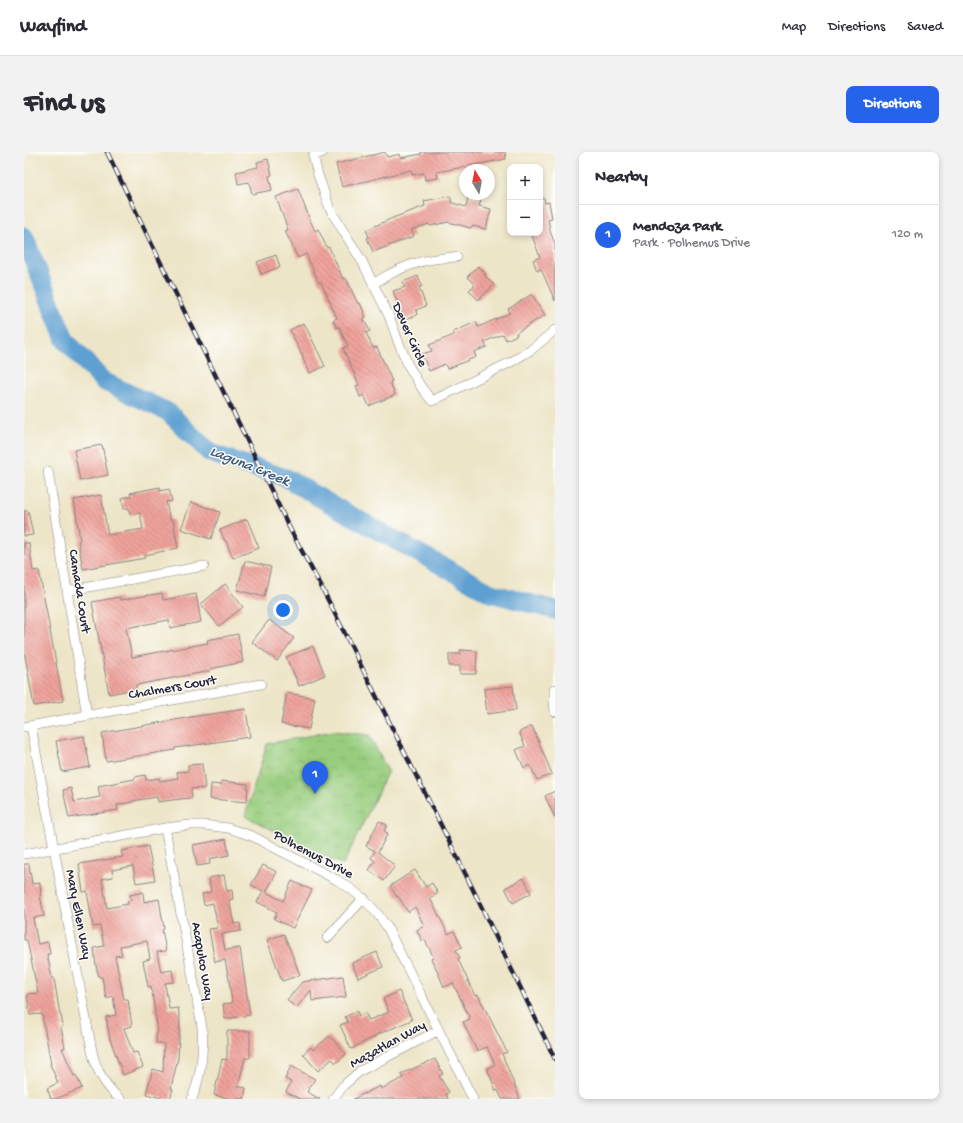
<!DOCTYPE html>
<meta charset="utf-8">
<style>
:root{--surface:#fff;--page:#f2f2f3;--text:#2b2b33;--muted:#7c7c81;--line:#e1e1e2;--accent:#2563eb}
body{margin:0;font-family:"Gochi Hand",sans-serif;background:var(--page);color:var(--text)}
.controls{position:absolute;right:12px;top:12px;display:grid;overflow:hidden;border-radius:8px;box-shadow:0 2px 6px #0003}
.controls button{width:36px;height:36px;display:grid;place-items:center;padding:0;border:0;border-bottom:1px solid var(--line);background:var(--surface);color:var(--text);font:20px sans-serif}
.compass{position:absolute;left:435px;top:12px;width:36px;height:36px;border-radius:50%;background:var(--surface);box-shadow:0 2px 6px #0003;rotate:350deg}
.you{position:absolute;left:259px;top:458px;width:14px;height:14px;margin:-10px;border:3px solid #fff;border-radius:50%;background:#1a73e8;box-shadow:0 0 0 6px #1a73e833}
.badge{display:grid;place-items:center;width:26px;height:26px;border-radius:50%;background:var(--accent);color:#fff;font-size:13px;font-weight:700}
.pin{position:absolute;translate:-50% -33px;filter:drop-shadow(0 1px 2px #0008)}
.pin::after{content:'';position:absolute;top:21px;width:14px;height:12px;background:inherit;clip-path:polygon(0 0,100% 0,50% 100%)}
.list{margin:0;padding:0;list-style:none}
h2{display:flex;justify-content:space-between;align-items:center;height:52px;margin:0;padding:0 16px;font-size:17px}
h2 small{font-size:13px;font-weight:400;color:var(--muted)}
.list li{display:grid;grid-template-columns:26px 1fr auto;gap:12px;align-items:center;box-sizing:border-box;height:60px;padding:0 16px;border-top:1px solid var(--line)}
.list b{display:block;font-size:15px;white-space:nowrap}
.list p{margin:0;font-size:13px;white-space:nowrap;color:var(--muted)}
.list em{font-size:13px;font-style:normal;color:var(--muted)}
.map{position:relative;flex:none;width:531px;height:947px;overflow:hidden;border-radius:8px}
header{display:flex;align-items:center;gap:24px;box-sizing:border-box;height:56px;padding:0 20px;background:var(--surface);border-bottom:1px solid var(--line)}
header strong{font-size:19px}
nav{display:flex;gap:22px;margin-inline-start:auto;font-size:14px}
.intro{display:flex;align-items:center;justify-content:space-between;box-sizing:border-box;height:96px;padding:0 24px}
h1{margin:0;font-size:28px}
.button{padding:10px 18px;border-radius:8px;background:var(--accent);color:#fff;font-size:14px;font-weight:700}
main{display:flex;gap:24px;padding:0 24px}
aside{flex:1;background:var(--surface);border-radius:8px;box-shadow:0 2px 6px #0003}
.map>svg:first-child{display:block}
.park{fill:url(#park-crowns);stroke:#5d785c}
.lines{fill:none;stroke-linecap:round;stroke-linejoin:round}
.river{stroke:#5fa0d2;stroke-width:19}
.building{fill:url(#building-back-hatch)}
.street-casing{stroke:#888481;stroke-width:10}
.street{stroke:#fff;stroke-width:9}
.rail-casing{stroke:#22223b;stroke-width:4.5}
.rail{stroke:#fdfcf7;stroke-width:3;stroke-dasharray:9;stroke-linecap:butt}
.labels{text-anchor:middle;stroke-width:3;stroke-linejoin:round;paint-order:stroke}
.street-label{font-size:14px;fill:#22223b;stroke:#fdfcf7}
.water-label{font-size:15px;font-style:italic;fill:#3d5b7f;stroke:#fdfcf7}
</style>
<header>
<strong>Wayfind</strong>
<nav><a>Map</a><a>Directions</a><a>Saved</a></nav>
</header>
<div class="intro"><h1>Find us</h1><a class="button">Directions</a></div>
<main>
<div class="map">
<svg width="531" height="947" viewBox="0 0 531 947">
<defs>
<pattern id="park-crowns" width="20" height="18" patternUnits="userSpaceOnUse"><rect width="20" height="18" fill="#98cd7e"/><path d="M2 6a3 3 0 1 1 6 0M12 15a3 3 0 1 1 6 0" fill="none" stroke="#83b06e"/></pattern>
<pattern id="building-back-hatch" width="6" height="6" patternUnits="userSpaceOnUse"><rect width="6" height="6" fill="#efa39b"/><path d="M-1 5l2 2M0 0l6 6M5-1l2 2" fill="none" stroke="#c18480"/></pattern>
</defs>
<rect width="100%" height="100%" fill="#fdfcf7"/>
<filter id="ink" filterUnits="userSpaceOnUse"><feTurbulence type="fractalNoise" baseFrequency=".025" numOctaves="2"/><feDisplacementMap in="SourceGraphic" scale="8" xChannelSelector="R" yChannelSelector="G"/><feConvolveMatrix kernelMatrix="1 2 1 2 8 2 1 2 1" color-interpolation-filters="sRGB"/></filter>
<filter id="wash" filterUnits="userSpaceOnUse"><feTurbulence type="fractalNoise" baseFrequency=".012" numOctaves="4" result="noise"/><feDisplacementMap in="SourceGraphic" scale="16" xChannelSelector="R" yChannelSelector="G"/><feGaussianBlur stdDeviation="0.9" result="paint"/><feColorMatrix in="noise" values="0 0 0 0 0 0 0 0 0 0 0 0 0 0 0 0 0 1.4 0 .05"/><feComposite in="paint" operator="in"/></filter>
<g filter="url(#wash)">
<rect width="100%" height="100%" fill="#ede5c7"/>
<path class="park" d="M309 579 345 583 364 619 319 713 221 664 243 592Z"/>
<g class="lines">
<path class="river" d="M0 84 41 188 79 229 144 260 186 301 262 326 317 358 467 441 531 458"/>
</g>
<g id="blocks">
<path class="building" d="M361 0 363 5 376 2 377 6 397 2V0H481L482 7 413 20 414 26 401 28 400 21 388 23 387 18 318 35 312 12Z
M244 7 248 23 245 24 248 38 228 42 225 30 214 32 212 20 234 15 233 10Z
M274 37 286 68 291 79 294 77 303 96 305 95 319 127 322 126 334 152 336 151 342 165 339 166 346 179 342 181 349 196 353 195 368 229 366 230 371 243 345 254 340 243 336 245 332 234 335 233 319 196 324 194 315 175 313 176 309 168 313 166 297 130 295 131 282 102 274 106 261 79 264 78 252 45Z
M426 44 428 51 442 55 444 45 457 48 455 54 467 57 462 77 448 74 447 76 424 70 406 74 405 72 387 78 390 84 349 100 343 86 345 85 342 78 371 65 401 54 400 49Z
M520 46 521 51 525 50 528 66 524 67 526 79 531 92V149L517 117 513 119 509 108 516 105 507 81H516V47Z
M252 103 256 115 237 122 233 110Z
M454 114 462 122 460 123 470 133 454 148 445 138 451 133 443 125Z
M394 124 398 134 395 135 402 154 392 158 393 163 380 168 369 139 381 135 379 130Z
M508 142 521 163 492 181 493 183 482 188 479 182 460 190 463 195 450 200 452 205 423 217 421 212 405 219 398 202 408 199 405 193 430 183 429 180 452 170 454 175 486 161 484 157Z
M280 171 301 214 286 221 279 207H280L266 178Z
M78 293 84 323 56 329 50 298Z
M136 335V339L145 337 148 349 142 350 146 368H149L154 396 121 403V406L59 417 54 389 56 388 50 348 77 343 84 383 119 377 116 361 106 363 105 356 100 357 98 346 107 344 106 341Z
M167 350 196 360 187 387 157 377Z
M0 359H4L9 383 0 384Z
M223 367 235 396 209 406 202 389H201L196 378Z
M0 391H5L9 419 15 418 39 549 10 554 0 498Z
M221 409 247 415 240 445 213 438Z
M201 432 219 455 195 474 177 452Z
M138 441 139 448 172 442 177 470 146 476 145 468 102 476 108 505 184 491 183 488 214 482 219 510 186 517V519L112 533V537L85 542 68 450 96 445 97 448Z
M245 468 270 486 253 509 228 490Z
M289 494 301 523 275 534 268 517H267L262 505Z
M436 498 453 499 452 522H436V514H425V502H436Z
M489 534 492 558 463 562 460 537Z
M263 541 291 546 285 577 257 572Z
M222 557 226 585 151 596V598L82 609 78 581 173 564Z
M508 574 528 622 513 628 506 613 500 616 492 598 501 594 495 580Z
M60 584 66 615 38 620 32 589Z
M178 612 181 636 167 637 168 646 156 647 134 650 133 645 108 649V650L93 653 94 658 45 666 39 638 47 636 50 650 76 645 74 634 111 627V625L121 623 122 628 135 626 136 629 154 626 153 620 164 619V613Z
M197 629 224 632 223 650 186 647 187 632 197 633Z
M531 639V666L521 644Z
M355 669 363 673 360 679 364 681 354 700 371 714 360 729 345 718 351 709 347 706 351 699 342 694Z
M202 687 205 703 185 707 186 712 173 714 169 693Z
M124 694 131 728 112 731 109 714 88 718 89 725 78 727 83 756 104 752V749L107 748 106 743 119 740 120 750 135 747 140 777 138 778 142 799 133 800 137 820 148 818 150 830 141 831 145 857 154 856 156 867 154 906 147 936 149 937 146 947H140L122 942 129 917 139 920 140 891H132L133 873 127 834 124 835 119 809 126 807 123 789 96 794 98 803 91 804 100 847H104L108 874 100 876 109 901 113 900 119 915 99 923 86 887 82 865 92 863 89 844 82 846 78 825H75L72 814 70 796 80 794 76 774 69 775 63 739 59 740 55 712 99 705 97 699Z
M0 712H5L8 732 16 731 17 743H16L20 764 9 766 14 792 24 790 26 802H23L28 826H30L36 863H37L39 874 37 875 41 896H38L50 924 52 923 58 936 32 947H27L23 936 34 931 26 912H27L18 862 6 863 3 842 14 841 3 788H0Z
M239 713 253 720 242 740 259 749 268 729 288 738 269 776 250 767 253 760 233 750 239 739 227 733Z
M391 718 402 735 408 731 414 741 406 746 424 782 430 779 438 795 432 798 436 806 434 807 451 844 454 843 483 900 478 902 496 947H478L474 938 472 939 463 916 471 913 463 895 453 899 439 870 446 867 429 831 420 835 413 818 407 807 410 806 401 788 398 789 393 778 400 774 391 755 384 760 374 744 373 745 366 734Z
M200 723 203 739 208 738 209 747 205 748 210 772 216 771 217 779 198 782 201 798 216 796 226 863 201 867 199 852 208 851 205 828 201 808 191 810 185 777 194 776 189 751 180 753 178 742 187 740 185 726Z
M500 726 507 741 489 751 481 736Z
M260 782 276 823 258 829 243 788Z
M353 800 359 815 334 826 328 811Z
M319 824 322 845 288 849 287 838 272 856 263 848 278 830Z
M375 839 388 868 352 883V884L327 897 316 873 324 870 321 865 333 859 335 864 341 861 345 868 365 860 359 847Z
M203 879H226V906H221L214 934 222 936 220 947H207L190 943 198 907 203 908Z
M305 884 322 902 312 911 308 907 294 919 279 902 287 895 289 898Z
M411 907 419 922 415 924 425 940 422 942 424 947H329L356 934 357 937 379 926 377 922Z
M267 914 291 927 283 940 296 947H276L262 940 267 930 261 927Z"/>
</g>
</g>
<g filter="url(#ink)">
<use href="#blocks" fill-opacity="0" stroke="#888481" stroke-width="1"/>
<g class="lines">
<defs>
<path id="street" d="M299 0 289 4 294 23 306 57 318 77 338 109 365 164 374 189 384 213 397 235 408 249 487 210 507 198 531 178
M349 132C377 114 400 106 433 105
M24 319 63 564
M43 439 180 414
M530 537V548L531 560
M7 574 68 899C72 918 81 934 96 947
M0 575 237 532
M141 676 178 875C180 899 177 924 168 947
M0 702 141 676 166 673H179L204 676 228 684 313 728C334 740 350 755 363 775L449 947
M303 786 340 746
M309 947 319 934 336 919 415 878"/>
</defs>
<use href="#street" class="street-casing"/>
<use href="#street" class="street"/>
<defs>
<path id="rail" d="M83 0 267 379 298 436 440 719 531 907"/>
</defs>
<use href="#rail" class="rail-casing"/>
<use href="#rail" class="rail"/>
</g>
</g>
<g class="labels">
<g class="street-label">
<text transform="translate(387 182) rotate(66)" y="5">Dever Circle</text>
<text transform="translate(57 439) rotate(81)" y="5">Camada Court</text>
<text transform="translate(148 534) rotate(-10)" y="5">Chalmers Court</text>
<text transform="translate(290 701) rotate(28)" y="5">Polhemus Drive</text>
<text transform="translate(56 762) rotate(79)" y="5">Mary Ellen Way</text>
<text transform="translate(180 809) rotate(80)" y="5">Acapulco Way</text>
<text transform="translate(363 891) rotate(-29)" y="5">Mazatlan Way</text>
</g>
<g class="water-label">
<text transform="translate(226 313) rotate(22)" y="5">Laguna Creek</text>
</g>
</g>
</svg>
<div class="controls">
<button>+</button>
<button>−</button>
</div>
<svg class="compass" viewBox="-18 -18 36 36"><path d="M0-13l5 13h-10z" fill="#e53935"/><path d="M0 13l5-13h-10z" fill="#7c7c81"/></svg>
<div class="you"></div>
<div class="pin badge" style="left:291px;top:642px">1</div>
</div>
<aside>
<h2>Nearby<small></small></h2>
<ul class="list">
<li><span class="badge">1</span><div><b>Mendoza Park</b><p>Park · Polhemus Drive</p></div><em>120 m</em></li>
</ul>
</aside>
</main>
